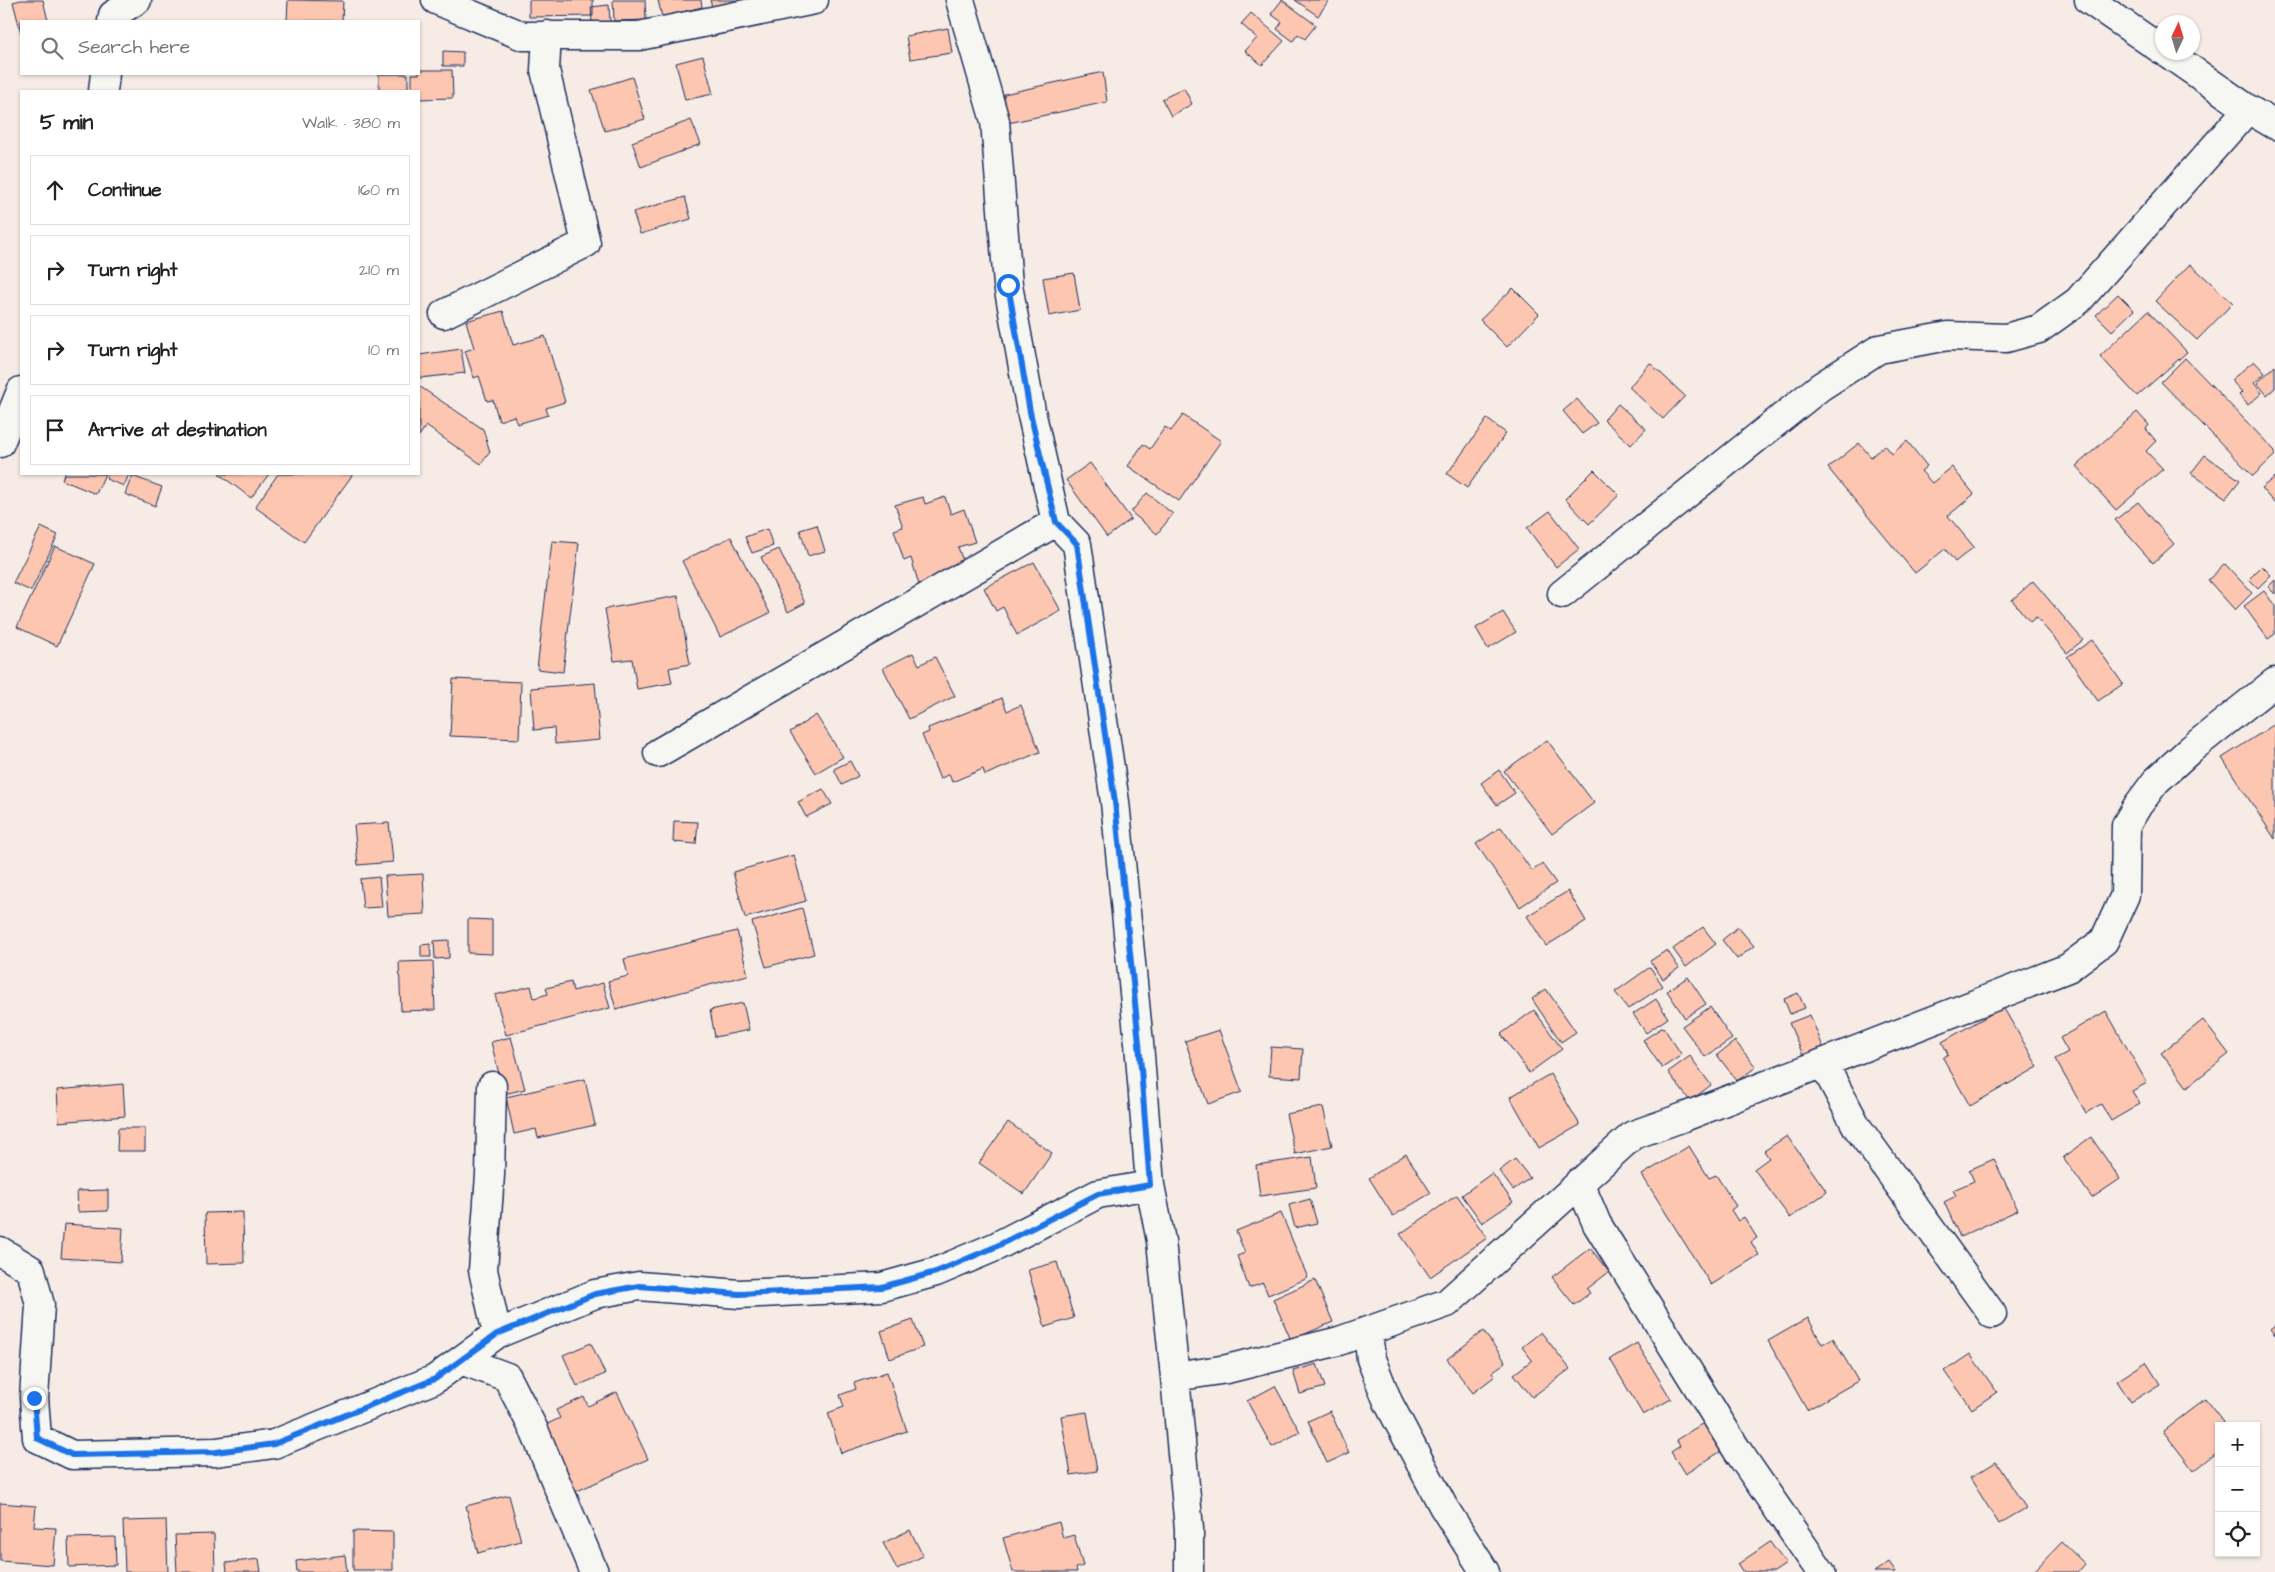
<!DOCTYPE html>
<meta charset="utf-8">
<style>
:root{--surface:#fff;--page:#f2f2f2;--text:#222;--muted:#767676;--line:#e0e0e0}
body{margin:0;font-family:"Architects Daughter",sans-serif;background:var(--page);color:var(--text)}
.controls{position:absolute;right:15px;bottom:15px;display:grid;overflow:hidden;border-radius:0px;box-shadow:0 1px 4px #0004}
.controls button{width:45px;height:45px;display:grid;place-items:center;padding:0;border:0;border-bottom:1px solid var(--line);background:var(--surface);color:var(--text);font:25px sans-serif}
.compass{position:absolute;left:2155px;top:15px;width:45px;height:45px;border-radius:50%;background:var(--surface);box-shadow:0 1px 4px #0004;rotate:4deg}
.stop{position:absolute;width:15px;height:15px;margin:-11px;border:4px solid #1a73e8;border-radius:50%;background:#fff}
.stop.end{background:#1a73e8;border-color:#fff;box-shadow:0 1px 5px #0008}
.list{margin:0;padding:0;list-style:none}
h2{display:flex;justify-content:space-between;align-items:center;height:65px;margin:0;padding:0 20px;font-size:21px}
h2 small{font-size:16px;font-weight:400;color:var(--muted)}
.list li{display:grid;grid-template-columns:32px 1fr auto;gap:15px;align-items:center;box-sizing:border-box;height:70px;margin:0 10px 10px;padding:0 10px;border:1px solid var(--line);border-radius:0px}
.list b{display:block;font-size:19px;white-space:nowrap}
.list em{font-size:16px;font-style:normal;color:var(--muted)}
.icon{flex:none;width:28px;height:28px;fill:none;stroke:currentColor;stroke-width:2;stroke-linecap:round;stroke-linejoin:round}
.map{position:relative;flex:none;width:2275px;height:1572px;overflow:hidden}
.search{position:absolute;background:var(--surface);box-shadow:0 1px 4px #0004;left:20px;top:20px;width:400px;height:55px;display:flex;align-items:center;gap:12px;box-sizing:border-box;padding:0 18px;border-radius:0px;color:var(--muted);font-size:19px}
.panel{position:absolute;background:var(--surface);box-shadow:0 1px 4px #0004;left:20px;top:90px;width:400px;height:385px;border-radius:0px}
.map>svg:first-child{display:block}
.building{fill:#fdc6b1;stroke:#1b2f5e}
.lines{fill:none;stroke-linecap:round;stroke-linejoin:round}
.street-casing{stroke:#1b2f5e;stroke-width:31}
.street{stroke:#f6f6f2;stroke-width:28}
.route{stroke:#1a73e8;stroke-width:6}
</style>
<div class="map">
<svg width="2275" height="1572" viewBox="0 0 2275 1572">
<rect width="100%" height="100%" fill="#f7ece5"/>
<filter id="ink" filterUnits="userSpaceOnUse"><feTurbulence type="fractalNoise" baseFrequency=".02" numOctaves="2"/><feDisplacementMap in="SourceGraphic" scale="10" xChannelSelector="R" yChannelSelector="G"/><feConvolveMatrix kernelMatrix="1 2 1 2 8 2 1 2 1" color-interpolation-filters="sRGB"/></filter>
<g filter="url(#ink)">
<path class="building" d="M21 0H43L48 21H21V33L13 2Z
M288 0 343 1 342 21H287Z
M529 0H593V16L529 17Z
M613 0H645L646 20 614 21Z
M658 0H701L702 7 662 17Z
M710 0H741L712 7Z
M1282 0 1316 25 1305 39 1298 34 1293 41 1277 29 1282 22 1271 14Z
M1295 0H1329L1318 16Z
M609 5 610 22 592 23 591 7Z
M1251 13 1284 41 1262 65 1245 51 1257 38 1241 24Z
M948 28 952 53 910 59 906 36Z
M443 51 463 52V66H443Z
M703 56 713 94 685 100 676 63Z
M419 70H452L453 98 419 99V91H412V74H419Z
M1103 72 1107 102 1008 123 1004 94Z
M379 74H408V91H379Z
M632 77 645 119 605 131 591 90Z
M1184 88 1192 104 1171 116 1162 99Z
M691 120 701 144 641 167 632 142Z
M685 197 691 219 640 234 633 212Z
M2190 264 2233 303 2197 340 2155 301Z
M1074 273 1080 310 1049 316 1043 278Z
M1513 288 1539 314 1507 347 1480 320Z
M2118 294 2134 310 2112 331 2096 315Z
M503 311 513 345 545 336 565 402 546 408 548 415 517 424 514 416 499 421 493 400 487 401 479 376 474 378 465 351 474 348 466 321Z
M2148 311 2187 352 2137 396 2100 356Z
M461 349 465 373 420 378 419 355Z
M2185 358 2275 451V455L2253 476 2161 382Z
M2254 361 2265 373 2254 383 2262 393 2248 405 2239 395 2242 392 2231 380Z
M1650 363 1685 396 1663 419 1629 387Z
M2275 366V388L2267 395 2257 383Z
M419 386 483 429 490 452 481 464 426 426 419 436Z
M1577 399 1597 423 1582 434 1563 411Z
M1618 404 1646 429 1631 445 1604 420Z
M2137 412 2149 425 2146 429 2156 441 2146 451 2163 469 2116 510 2076 466Z
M1183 415 1221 441 1179 501 1128 466 1143 444 1150 449 1165 427 1171 431Z
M1487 419 1506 433 1467 488 1447 474Z
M1907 441 1927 466 1921 471 1932 483 1952 467 1974 494 1948 516 1974 547 1955 562 1945 549 1915 573 1828 468 1859 443 1871 457 1885 445 1892 454Z
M2205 455 2240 480 2226 498 2191 473Z
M1090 463 1131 519 1107 537 1066 480Z
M1594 470 1619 495 1589 524 1565 499Z
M64 474H105L96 494 62 480Z
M108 474H129L124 486 106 479Z
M219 474H269L251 498Z
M278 474H353L304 542 255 507Z
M132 476 162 487 155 506 125 494Z
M2275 477V504L2261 488Z
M1147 493 1173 514 1157 534 1131 512Z
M923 497 925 504 945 497 951 514 964 509 975 542 958 547 966 570 919 585 911 558 904 561 894 530 903 527 895 505Z
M2138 502 2174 544 2153 563 2115 520Z
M1550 511 1579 549 1556 567 1527 528Z
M817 525 825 551 808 556 800 530Z
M41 527 58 535 31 591 13 583Z
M767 529 773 546 752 553 745 537Z
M731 537 770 613 720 637 682 561Z
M552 541 579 543 563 672 537 669Z
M55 546 95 564 57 646 17 627Z
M779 549 805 603 788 612 761 557Z
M1034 562 1061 611 1017 635 1003 607 996 611 984 588Z
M2225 564 2252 593 2235 610 2208 580Z
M2262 566 2271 575 2258 588 2249 579Z
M2275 580V594L2268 587Z
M2033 581 2083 640 2067 653 2036 617 2030 622 2012 600Z
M2264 591 2275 606V634L2268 639 2244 606Z
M678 596 690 664 669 668 672 683 637 689 632 659 614 661 605 609Z
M1503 612 1516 632 1488 649 1476 628Z
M2092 640 2123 684 2098 701 2067 657Z
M913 653 919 665 935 657 955 696 909 719 883 668Z
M453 679 521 682 519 739 450 736Z
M595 683 600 740 555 744 554 728 534 730 531 688Z
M1002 698 1007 711 1021 705 1040 752 985 775 983 769 952 782 949 774 940 779 922 735 929 732 928 728Z
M816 715 843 757 816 773 790 732Z
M2275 724V839L2222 758Z
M1547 740 1594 803 1552 834 1504 771Z
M850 761 858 776 842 785 834 769Z
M1499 770 1515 793 1497 805 1481 783Z
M823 789 832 804 806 817 798 802Z
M674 821 698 822 696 844 673 842Z
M389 823 393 862 358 865 354 825Z
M1501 827 1532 871 1542 864 1556 883 1520 907 1476 844Z
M794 855 806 901 745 918 733 872Z
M423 874 425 914 388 916 385 876Z
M379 877 382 907 363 908 360 879Z
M1568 891 1586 921 1546 946 1527 916Z
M802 908 814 954 766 967 752 922Z
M468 919 492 920V954L468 953Z
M1703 927 1716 944 1686 967 1673 949Z
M1738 927 1754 946 1737 959 1722 940Z
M737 931 748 975 616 1009 608 981 628 976 624 959Z
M449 940V958L435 959 434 941Z
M430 944 431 957H421V945Z
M1667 950 1679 968 1663 979 1650 961Z
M433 961 435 1010 401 1011 399 962Z
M1650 967 1663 986 1628 1009 1615 992Z
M1688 977 1706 1004 1685 1018 1667 991Z
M571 982 573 991 603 983 610 1008 506 1035 495 995 531 986 534 998 548 994 546 988Z
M1546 989 1576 1032 1561 1042 1532 999Z
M1798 993 1805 1008 1790 1014 1784 999Z
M1656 999 1668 1018 1646 1033 1633 1014Z
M743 1003 749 1030 715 1037 710 1010Z
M1710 1007 1732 1039 1705 1057 1682 1026Z
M2003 1007 2038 1067 1970 1106 1943 1058 1948 1054 1942 1042Z
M1534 1010 1562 1049 1529 1073 1501 1034Z
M2106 1011 2147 1083 2132 1091 2140 1104 2111 1121 2101 1104 2086 1113 2055 1059 2068 1052 2060 1038Z
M1810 1015 1823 1047 1803 1055 1789 1023Z
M2203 1020 2229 1054 2187 1087 2161 1053Z
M1663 1027 1682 1055 1662 1068 1643 1040Z
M1219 1030 1242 1092 1208 1104 1185 1041Z
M511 1037 525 1089 504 1094 491 1042Z
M1735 1041 1756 1067 1737 1081 1717 1055Z
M1271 1047 1303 1049 1301 1078 1269 1076Z
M1690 1056 1711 1085 1690 1101 1668 1072Z
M1550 1074 1580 1125 1539 1148 1510 1097Z
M585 1079 595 1125 538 1138 536 1129 514 1134 506 1097Z
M123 1084 125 1116 59 1122 57 1090Z
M1323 1107 1332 1146 1295 1154 1286 1114Z
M1008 1122 1052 1153 1024 1194 979 1163Z
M118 1128H145V1151H117Z
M1787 1136 1827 1192 1790 1218 1754 1169 1769 1158 1764 1151Z
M2091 1137 2120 1179 2092 1198 2063 1157Z
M1689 1146 1709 1178 1716 1175 1736 1206 1731 1210 1738 1221 1744 1217 1757 1238 1751 1242 1759 1255 1711 1285 1642 1175Z
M1406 1154 1431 1193 1393 1216 1369 1178Z
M1312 1157 1316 1188 1260 1196 1256 1165Z
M1515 1159 1530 1178 1513 1190 1499 1171Z
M1994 1159 2018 1210 1960 1237 1944 1202 1956 1196 1953 1190 1974 1181 1969 1170Z
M1492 1173 1513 1202 1482 1223 1462 1195Z
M108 1190V1211L78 1212 77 1191Z
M1457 1195 1487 1238 1430 1277 1400 1234Z
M1310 1199 1317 1223 1295 1228 1289 1205Z
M243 1212 244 1263 206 1264 205 1213Z
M1281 1213 1308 1278 1268 1295 1263 1283 1249 1288 1237 1256 1245 1253 1236 1231Z
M64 1224 123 1228 121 1262 61 1258Z
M1590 1248 1609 1272 1587 1289 1590 1293 1574 1305 1552 1277Z
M1057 1262 1074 1318 1045 1327 1028 1270Z
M1315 1280 1333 1322 1291 1340 1273 1299Z
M1808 1318 1822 1344 1833 1338 1858 1381 1807 1410 1768 1341Z
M913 1320 923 1347 890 1359 881 1331Z
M2275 1325V1335L2270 1329Z
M1483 1331 1506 1362 1492 1372 1495 1376 1473 1393 1447 1359Z
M1541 1332 1570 1369 1532 1397 1514 1374 1532 1360 1522 1347Z
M591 1343 605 1374 577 1386 563 1355Z
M1637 1343 1671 1399 1643 1415 1610 1359Z
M1970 1354 1997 1392 1972 1409 1945 1371Z
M2146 1362 2160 1384 2131 1402 2117 1381Z
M1317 1364 1325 1387 1300 1394 1293 1371Z
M887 1372 907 1431 841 1453 828 1413 844 1407 840 1395 856 1389 854 1383Z
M1275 1386 1300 1432 1272 1447 1247 1401Z
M617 1392 648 1459 575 1492 543 1426 560 1418 556 1410 584 1397 588 1406Z
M2205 1399 2226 1426H2219V1451L2194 1471 2163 1431Z
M1330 1411 1349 1453 1327 1463 1308 1421Z
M1087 1412 1097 1471 1071 1475 1061 1416Z
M1705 1422 1723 1450 1685 1474 1671 1452 1680 1446 1676 1440Z
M1996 1462 2026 1508 1999 1524 1970 1478Z
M509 1495 521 1541 478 1553 466 1506Z
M0 1503 36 1506 34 1527 56 1528 53 1565 0 1561Z
M166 1520 168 1572H125L123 1521Z
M1059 1522 1063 1538 1074 1535 1083 1566 1076 1568 1077 1572H1013L1003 1538Z
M910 1530 923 1556 897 1569 883 1543Z
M353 1531 393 1532V1570H353Z
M214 1534 215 1572H177L175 1535Z
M115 1537 116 1565 69 1567 68 1538Z
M1770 1542 1786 1564 1774 1572H1743L1738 1564Z
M2062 1542 2085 1564 2078 1572H2033Z
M345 1555 347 1572H297L296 1561Z
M259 1559 261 1572H227L226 1563Z
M1889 1562 1896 1572H1874Z"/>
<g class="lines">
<defs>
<path id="street" d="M436 0 523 36H639L814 0
M960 0 995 121 1008 285 1031 411 1056 522 1077 544 1115 802 1139 1043 1150 1185 1161 1241 1175 1377 1189 1529V1572
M2089 0 2162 50
M112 21 113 15 137 0
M2166 52 2248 109 2275 125
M103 91 105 74
M444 314 586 243 545 70 547 35
M0 443 21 391
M1562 594 1820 387 1879 349 1948 336 2006 338 2039 329 2078 301 2248 109
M658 753 1056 522
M1823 1063 1857 1127 1992 1314
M492 1086 490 1175 483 1270 497 1334
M1579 1182 1597 1224 1737 1450 1821 1572
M0 1251 31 1270 40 1305 34 1398 37 1438 72 1455 216 1452 274 1444 435 1379 497 1334 595 1294 639 1286 739 1294 882 1287 936 1272 995 1247 1098 1194 1150 1185
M1368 1332 1371 1359 1388 1402 1443 1506 1485 1572
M461 1360 507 1377 534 1430 594 1572
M1175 1377 1227 1369 1339 1341 1447 1303 1633 1135 1684 1117 2068 968 2104 941 2125 895 2126 825 2138 805 2156 781 2191 749 2275 682"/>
</defs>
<use href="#street" class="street-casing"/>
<use href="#street" class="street"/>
</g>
</g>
<g class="lines" filter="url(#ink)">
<path class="route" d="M34 1398 37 1438 72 1455 216 1452 274 1444 435 1379 497 1334 595 1294 639 1286 739 1294 882 1287 936 1272 995 1247 1098 1194 1150 1185 1139 1043 1115 802 1077 544 1056 522 1030 412 1008 285"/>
</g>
</svg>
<div class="controls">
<button>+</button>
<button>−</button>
<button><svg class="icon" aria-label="locate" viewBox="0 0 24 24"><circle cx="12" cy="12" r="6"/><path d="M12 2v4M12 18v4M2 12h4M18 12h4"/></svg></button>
</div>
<svg class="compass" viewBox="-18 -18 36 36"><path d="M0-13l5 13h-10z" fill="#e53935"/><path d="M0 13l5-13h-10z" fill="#767676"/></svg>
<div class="stop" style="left:1008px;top:285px"></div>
<div class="stop end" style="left:34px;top:1398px"></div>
<div class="search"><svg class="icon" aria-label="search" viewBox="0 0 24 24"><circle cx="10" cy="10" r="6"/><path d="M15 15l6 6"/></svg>Search here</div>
<section class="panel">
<h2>5 min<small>Walk · 380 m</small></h2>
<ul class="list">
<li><svg class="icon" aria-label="ahead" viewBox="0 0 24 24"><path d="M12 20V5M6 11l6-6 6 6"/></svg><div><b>Continue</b></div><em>160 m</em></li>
<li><svg class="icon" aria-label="right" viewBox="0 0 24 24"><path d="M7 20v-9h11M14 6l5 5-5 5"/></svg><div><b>Turn right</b></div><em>210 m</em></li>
<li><svg class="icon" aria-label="right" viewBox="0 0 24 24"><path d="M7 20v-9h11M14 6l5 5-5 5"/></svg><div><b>Turn right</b></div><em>10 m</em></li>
<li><svg class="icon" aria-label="arrive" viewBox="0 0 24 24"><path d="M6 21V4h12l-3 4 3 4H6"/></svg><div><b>Arrive at destination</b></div></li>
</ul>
</section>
</div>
